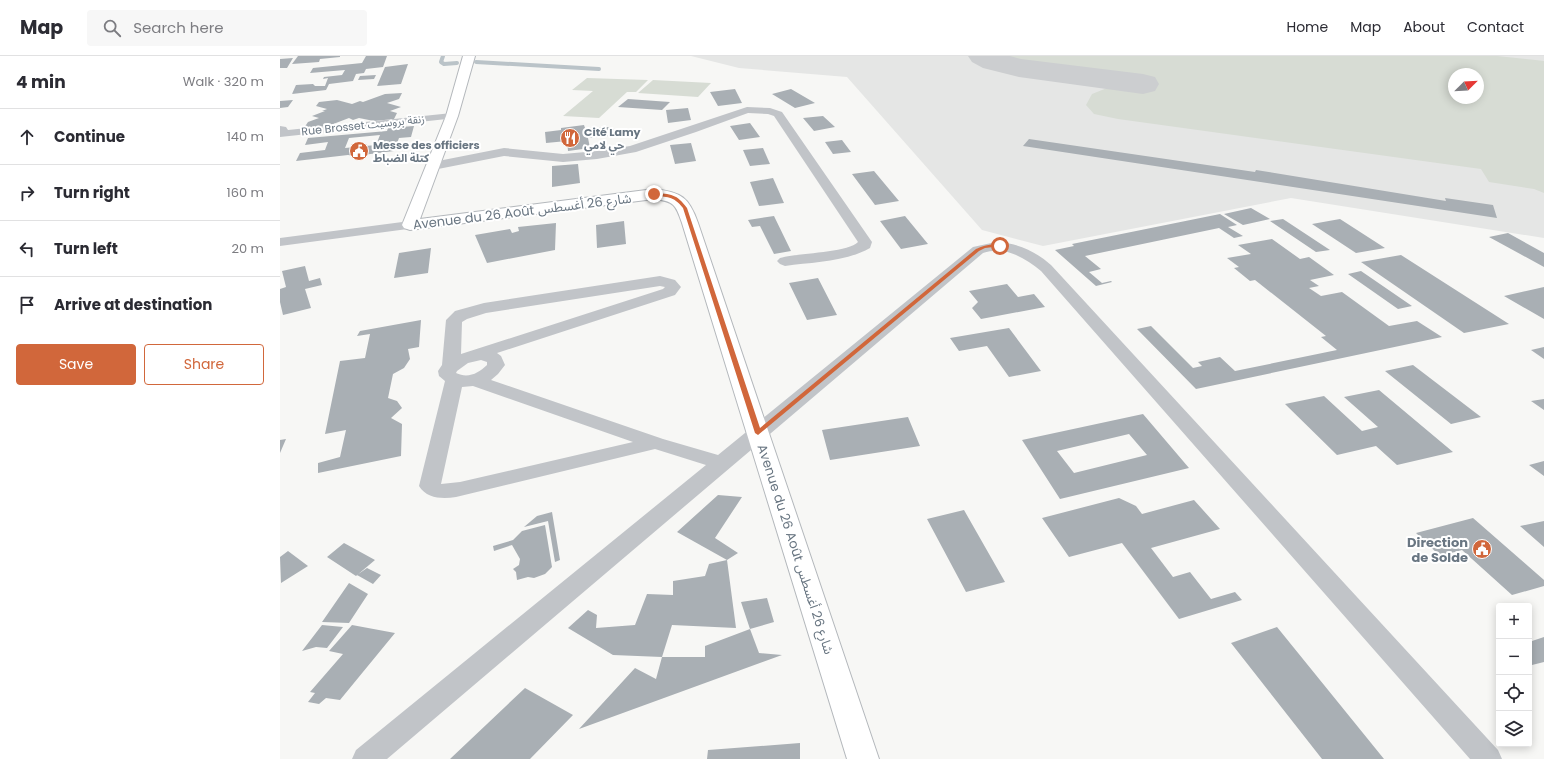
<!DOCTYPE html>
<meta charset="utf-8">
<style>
:root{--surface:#fff;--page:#f7f7f7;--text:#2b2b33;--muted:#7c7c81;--line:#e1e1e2;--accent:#d1673b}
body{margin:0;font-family:Poppins,"Noto Sans Arabic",sans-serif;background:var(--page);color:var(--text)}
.controls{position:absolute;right:12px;bottom:12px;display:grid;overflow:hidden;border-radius:4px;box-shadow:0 2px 10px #0003}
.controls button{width:36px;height:36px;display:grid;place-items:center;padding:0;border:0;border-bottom:1px solid var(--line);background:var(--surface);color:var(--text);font:20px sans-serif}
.compass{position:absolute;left:1168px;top:12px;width:36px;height:36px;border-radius:50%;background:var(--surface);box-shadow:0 2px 10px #0003;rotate:66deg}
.stop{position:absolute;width:12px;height:12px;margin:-9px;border:3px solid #d1673b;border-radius:50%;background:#fff}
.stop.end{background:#d1673b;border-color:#fff;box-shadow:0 1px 4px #0008}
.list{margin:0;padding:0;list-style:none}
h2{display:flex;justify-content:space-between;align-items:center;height:52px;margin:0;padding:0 16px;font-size:17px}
h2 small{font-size:13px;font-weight:400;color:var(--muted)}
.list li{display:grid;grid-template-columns:26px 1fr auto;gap:12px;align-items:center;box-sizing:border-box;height:56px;padding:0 16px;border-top:1px solid var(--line)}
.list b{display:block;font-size:15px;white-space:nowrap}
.list em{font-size:13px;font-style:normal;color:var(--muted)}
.actions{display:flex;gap:8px;padding:12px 16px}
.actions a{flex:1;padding:9px 0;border:1px solid var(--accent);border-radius:4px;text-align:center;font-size:14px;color:var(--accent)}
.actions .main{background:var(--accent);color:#fff}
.icon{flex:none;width:22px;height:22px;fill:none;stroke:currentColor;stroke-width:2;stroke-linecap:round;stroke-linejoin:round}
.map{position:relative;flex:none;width:1264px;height:703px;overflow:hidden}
header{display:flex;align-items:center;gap:24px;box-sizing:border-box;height:56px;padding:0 20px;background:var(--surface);border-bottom:1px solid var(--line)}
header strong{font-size:19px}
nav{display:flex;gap:22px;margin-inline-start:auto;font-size:14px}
.search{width:280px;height:36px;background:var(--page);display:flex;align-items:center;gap:10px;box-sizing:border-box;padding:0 14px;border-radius:4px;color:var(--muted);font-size:15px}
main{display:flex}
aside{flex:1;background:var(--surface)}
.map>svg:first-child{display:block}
.built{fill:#e5e6e5;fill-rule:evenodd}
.green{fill:#d7dcd4;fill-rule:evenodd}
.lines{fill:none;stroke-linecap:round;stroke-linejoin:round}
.stream{stroke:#bac3c8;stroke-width:4}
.taxiway{fill:#ccced0;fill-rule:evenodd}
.building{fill:#a9afb4;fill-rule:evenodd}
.secondary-casing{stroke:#b4b8bc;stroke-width:2}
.street{fill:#c1c4c8;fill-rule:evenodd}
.secondary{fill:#fff;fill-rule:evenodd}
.route{fill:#d1673b}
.labels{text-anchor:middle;stroke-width:4;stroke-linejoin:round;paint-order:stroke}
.far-street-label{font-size:11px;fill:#697682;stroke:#fff}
.far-poi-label{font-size:11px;font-weight:bold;fill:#697682;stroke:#fff;text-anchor:start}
.street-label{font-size:13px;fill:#697682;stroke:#fff}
.poi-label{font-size:13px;font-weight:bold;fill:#697682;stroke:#fff;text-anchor:end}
</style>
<header>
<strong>Map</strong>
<div class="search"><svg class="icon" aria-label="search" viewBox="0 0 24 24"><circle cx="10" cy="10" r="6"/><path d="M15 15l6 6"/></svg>Search here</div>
<nav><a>Home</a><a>Map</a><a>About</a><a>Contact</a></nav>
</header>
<main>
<aside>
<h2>4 min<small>Walk · 320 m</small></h2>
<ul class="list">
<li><svg class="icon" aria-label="ahead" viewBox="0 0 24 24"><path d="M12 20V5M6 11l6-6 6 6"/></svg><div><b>Continue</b></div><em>140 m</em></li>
<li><svg class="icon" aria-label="right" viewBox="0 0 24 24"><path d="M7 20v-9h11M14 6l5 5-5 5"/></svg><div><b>Turn right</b></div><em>160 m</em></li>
<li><svg class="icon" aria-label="left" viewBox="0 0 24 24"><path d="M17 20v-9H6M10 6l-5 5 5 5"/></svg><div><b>Turn left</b></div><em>20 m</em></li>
<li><svg class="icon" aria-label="arrive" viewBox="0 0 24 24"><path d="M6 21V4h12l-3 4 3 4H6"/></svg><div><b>Arrive at destination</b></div></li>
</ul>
<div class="actions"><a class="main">Save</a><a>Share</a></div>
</aside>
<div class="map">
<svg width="1264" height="703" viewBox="0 0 1264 703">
<rect width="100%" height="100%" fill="#f7f7f5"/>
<path class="built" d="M411 0H1264V182L1011 142 763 190 702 174 567 21 459 12ZM1174 18H1198V42H1174Z"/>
<path class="green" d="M716 0H1217L1264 5V137L1254 133 1209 126 1201 113 838 63 814 58 806 49 812 38 827 32H858L866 25C816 17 763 18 716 0ZM1174 18H1198V42H1174Z
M307 22 368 24 356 36H347L319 62 283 60 313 35 292 34Z
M373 24 431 27 418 41 358 37Z"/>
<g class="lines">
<path class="stream" d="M163 0 161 6 164 8 177 7
M196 6 319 13"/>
<path class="taxiway" d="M688 0H730L741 3 863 18 875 21 879 28 875 35 863 38 739 21 703 12 692 6Z"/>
</g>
<path class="building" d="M18 0H60V1L40 3 39 6 12 8Z
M86 0H107L103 11 86 13 84 17 76 18 73 25 49 28 46 34 12 38 16 29 33 28 35 30H45L48 22 43 23 44 21 62 19 65 14 30 17 33 12 82 7Z
M13 2 7 12H0V3Z
M128 8 121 28 97 30 105 11Z
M96 19 94 23 78 24 80 20Z
M455 33 462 47 438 50 430 36Z
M511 33 535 47 515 52 492 38Z
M122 37 119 43 107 47 121 51 110 55 117 57 114 63 94 65 79 62 73 64 69 62 48 70 24 72 28 66 39 62 32 60 45 55H42L47 53 36 50 39 46 57 44 72 48 80 45 83 46 105 38Z
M348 43 390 46 382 54 338 51Z
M13 44 8 51 0 52V45Z
M408 52 411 64 388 67 386 54Z
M543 60 555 71 534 75 523 62Z
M470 67 480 81 459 84 450 70Z
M304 69 305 72 328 71 334 73V77L329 80 308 82 310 92 288 95 287 85 266 87 265 76 281 74V72Z
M134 70 131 81 119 82 114 95 75 100 68 99 16 105 20 97 45 94 48 86 25 89 28 82 107 75 108 72ZM100 79 96 89 65 92 69 82Z
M749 83 975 116 976 114 1166 145 1165 142 1213 149 1217 162 743 90Z
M562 84 571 96 553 98 545 86Z
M411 87 416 105 395 108 390 89Z
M483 92 490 108 470 110 463 94Z
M298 108 300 127 272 131V110Z
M594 115 619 145 595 149 572 118Z
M493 122 504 147 479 150 470 126Z
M971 152 990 163 963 169 944 158Z
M940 158 957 169 948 171 963 180 954 182 939 172 805 200 821 213 809 216 822 227 831 225 832 226 816 230 775 194 794 190 792 188Z
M494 160 511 195 494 198 480 170 472 171 468 164Z
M625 160 648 188 621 193 600 165Z
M1003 163 1050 194 1036 196 990 165Z
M1060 163 1105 192 1076 197 1032 168Z
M344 165 346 188 317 192 316 169Z
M276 167 275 194 207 207 195 179 230 173 232 177 239 175 238 171Z
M1228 177 1264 197V211L1209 181Z
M992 183 1020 203 1029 201 1054 219 1030 224 1039 230 1029 232 1041 240 1062 236 1109 270 1137 265 1162 281 916 333 857 273 871 270 913 312 922 310 918 306 940 301 955 315 1057 294 1041 281 1046 280 975 224 970 225 954 212 959 211 947 202 971 198 958 189Z
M151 192 148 217 114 222 119 197Z
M1121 199 1229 268 1184 277 1081 206Z
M25 210 29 225 40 222 42 229 25 233 31 252 3 259 0 246V233L6 231 2 215Z
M1081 215 1132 250 1118 253 1068 218Z
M538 222 557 259 527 264 509 227Z
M727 228 738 241 754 238 765 251 701 263 692 252 698 246 689 235Z
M1264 231V263L1224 240Z
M141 264 139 291 128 293 130 303 124 312 113 318 108 342 117 345 122 352 111 362 122 368 121 400 38 417V407L60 401 66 374 45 378 60 305 85 302 90 278 77 280 80 275Z
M729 272 761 315 729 321 707 290 679 295 670 282Z
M1264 291V303L1251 294Z
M1133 309 1201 361 1171 368 1105 315Z
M1099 334 1173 396 1117 409 1096 390 1057 399 1005 348 1044 340 1082 375 1098 371 1064 341Z
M1264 343V354L1251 345Z
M863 358 909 412 780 443 742 384ZM849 378 867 399 794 417 777 395Z
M628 361 640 390 550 404 542 374Z
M6 383 0 397V384Z
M1264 405V420L1249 409Z
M438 439 462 441 435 482 458 497 447 504 397 476Z
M839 442 856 450 862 458 914 444 940 473 871 492 893 521 910 516 931 543 955 536 962 544 899 563 842 487 789 501 762 462Z
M684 454 725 526 686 536 647 463Z
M272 456 280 504 275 506 268 465 244 471 257 460Z
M1193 462 1264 524V530L1232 539 1182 494 1160 500 1136 477Z
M1264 465V491L1240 470Z
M265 469 272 511 265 518 254 522 248 521 237 524 236 516 233 513 239 509 240 503 232 489 214 495 213 490 233 484 242 475Z
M64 487 95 504 76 520 47 501Z
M8 495 28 510 1 527 0 501Z
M447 504 456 572 392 569 382 601 333 599 288 572 308 554 317 559 316 572 355 569 367 538 393 539V525L425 520 429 508Z
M87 512 101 519 93 528 77 519Z
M69 527 88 538 69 567 42 566Z
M487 542 494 566 470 573 461 546Z
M42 569 63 571 47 592 36 591 22 595Z
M72 569 115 577 60 644 46 642 39 648 28 646 35 637 30 636 63 598 49 595Z
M997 571 1104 703H1042L951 587Z
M470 573 479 597 502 599 299 673 355 612 376 623 382 601H425V590Z
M1264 581V606L1252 609 1249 606V586Z
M245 632 293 659 250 703H170Z
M520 687V703H427L428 694Z"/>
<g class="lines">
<defs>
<path id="secondary" d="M183 0H195L178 60 140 163 374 133C401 136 409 141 418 167L599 703H567L402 167C396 149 394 145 374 143L130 174 124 172 122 169 166 60Z"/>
</defs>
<use href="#secondary" class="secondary-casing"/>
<path class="street" d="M467 51 490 52 502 56 592 186 590 192C565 206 533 206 505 210L500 208 497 205 500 202C517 197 567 197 578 186L494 60 488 58 468 57 416 76 356 96 317 103 283 106 224 100 153 114 149 113 147 110 149 107 153 106 224 92 283 98 317 95 350 90Z
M172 57 176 58 178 60 176 62 0 81V70L6 71 8 74Z
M130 165 135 166 137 169 135 172 0 190V182Z
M716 186C738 187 755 195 771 209L1218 694 1222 703H1190L761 215C744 201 725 190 703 197L107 703H72L76 694 426 409 375 393 176 441C163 443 147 443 139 430L165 325 159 320 158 315 162 309 166 264 175 255 204 247 380 220 395 224 401 231 395 239 217 297 221 300 225 309 218 318 211 324 383 383 438 399 693 191ZM380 230 385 231 383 233 181 298 182 266 187 263 206 257ZM201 304 207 306V309C199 317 188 323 176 317L177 315 188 307ZM193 330 353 386 180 426 161 428 182 331Z"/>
<use href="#secondary" class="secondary"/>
</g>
<path class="route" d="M374 137C391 138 397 138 407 152L480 372 696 193C703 190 715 186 722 190L705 192 699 195 478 379 475 377 403 152C393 139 387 142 373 139Z"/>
<defs>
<symbol id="restaurant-disc" viewBox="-11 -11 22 22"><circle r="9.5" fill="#d1673b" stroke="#fff"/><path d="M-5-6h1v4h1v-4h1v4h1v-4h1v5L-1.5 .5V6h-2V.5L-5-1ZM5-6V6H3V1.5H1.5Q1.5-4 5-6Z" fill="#fff"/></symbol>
<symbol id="civic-disc" viewBox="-11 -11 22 22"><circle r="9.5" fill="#d1673b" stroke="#fff"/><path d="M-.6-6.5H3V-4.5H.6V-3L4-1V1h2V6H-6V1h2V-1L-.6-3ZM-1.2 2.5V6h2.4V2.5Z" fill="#fff"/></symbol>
</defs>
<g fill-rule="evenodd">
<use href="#restaurant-disc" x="279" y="71" width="22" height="22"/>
<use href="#civic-disc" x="68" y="84" width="22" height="22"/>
<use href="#civic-disc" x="1191" y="482" width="22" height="22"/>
</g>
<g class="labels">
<g class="far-street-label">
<text transform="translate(83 69) rotate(-6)" y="4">Rue Brosset زنقة بروسيت</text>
</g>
<g class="far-poi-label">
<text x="304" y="80">Cité Lamy<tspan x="304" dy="13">حي لامي</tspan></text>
<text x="93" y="93">Messe des officiers<tspan x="93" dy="13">كتلة الضباط</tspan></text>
</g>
<g class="street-label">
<text transform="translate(242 155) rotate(-7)" y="5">Avenue du 26 Août شارع 26 أغسطس</text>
<text transform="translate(516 493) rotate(72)" y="5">Avenue du 26 Août شارع 26 أغسطس</text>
</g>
<g class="poi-label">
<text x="1188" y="491">Direction<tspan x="1188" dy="15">de Solde</tspan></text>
</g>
</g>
</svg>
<div class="controls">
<button>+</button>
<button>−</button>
<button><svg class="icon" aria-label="locate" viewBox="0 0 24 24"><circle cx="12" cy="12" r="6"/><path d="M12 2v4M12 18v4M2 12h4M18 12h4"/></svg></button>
<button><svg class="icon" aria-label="layers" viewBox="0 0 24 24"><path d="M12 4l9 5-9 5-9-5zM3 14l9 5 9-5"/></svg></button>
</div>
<svg class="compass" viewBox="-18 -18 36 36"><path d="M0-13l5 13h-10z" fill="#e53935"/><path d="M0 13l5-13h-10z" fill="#7c7c81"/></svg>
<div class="stop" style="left:720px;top:190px"></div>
<div class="stop end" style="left:374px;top:138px"></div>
</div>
</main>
